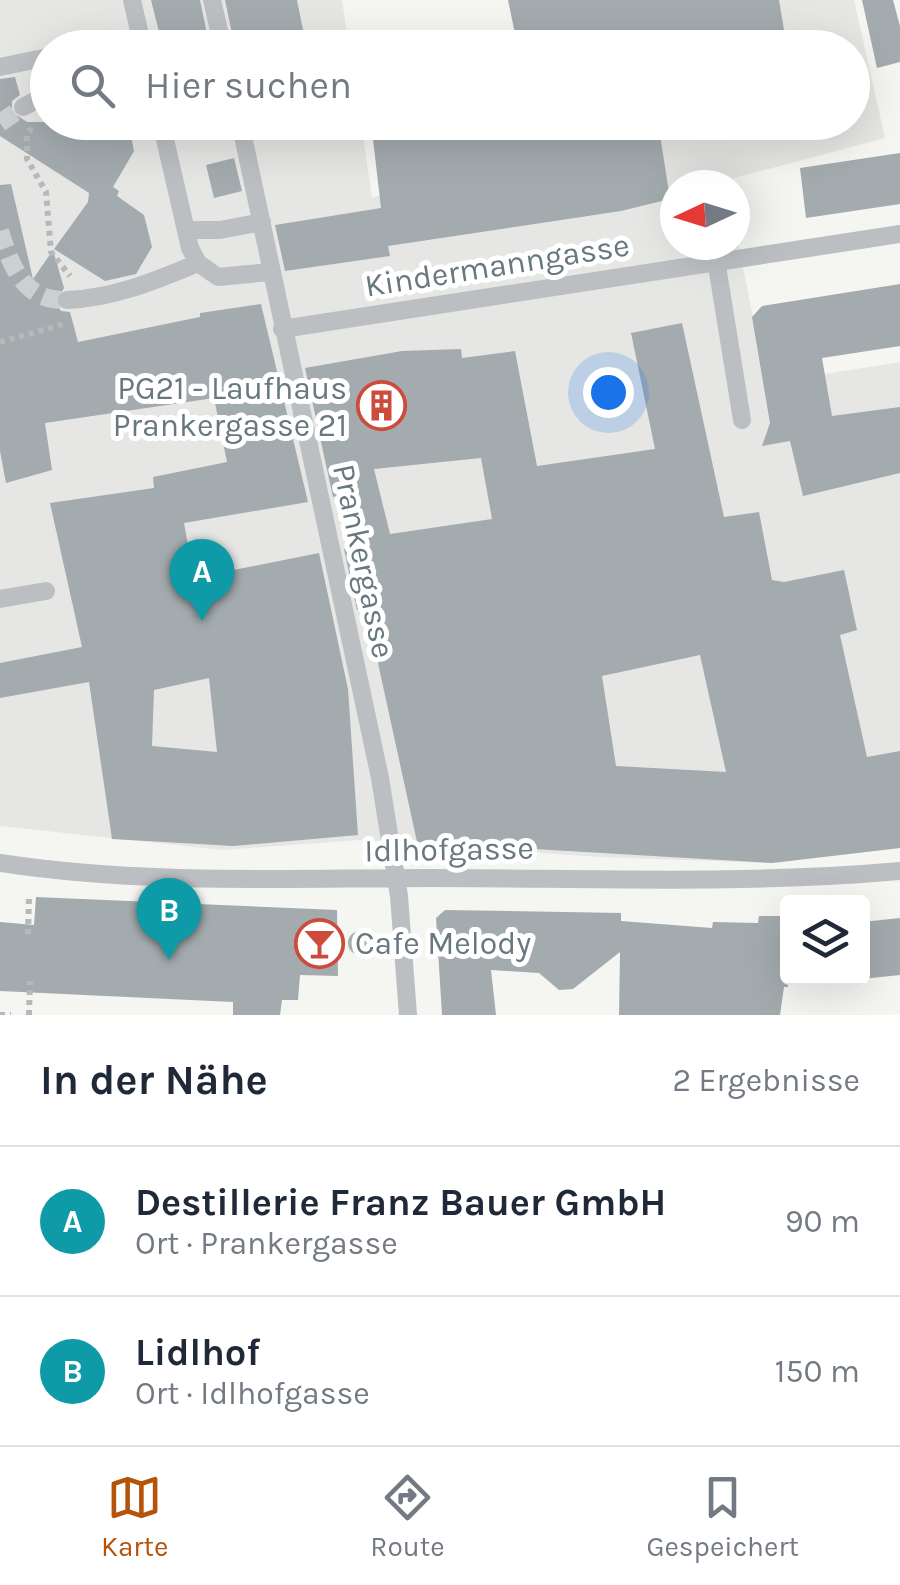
<!DOCTYPE html>
<html lang="de">
<meta charset="utf-8">
<style>
:root{--surface:#fff;--page:#f2f2f3;--text:#1f2937;--muted:#747a83;--line:#e0e1e3;--accent:#b45309}
body{margin:0;font-family:Karla,sans-serif;background:var(--page);color:var(--text)}
.controls{position:absolute;right:30px;bottom:30px;display:grid;overflow:hidden;border-radius:10px;box-shadow:0 10px 40px #0002}
.controls button{width:90px;height:90px;display:grid;place-items:center;padding:0;border:0;border-bottom:2px solid var(--line);background:var(--surface);color:var(--text);font:50px sans-serif}
.compass{position:absolute;left:660px;top:170px;width:90px;height:90px;border-radius:50%;background:var(--surface);box-shadow:0 10px 40px #0002;rotate:266deg}
.you{position:absolute;left:608px;top:392px;width:35px;height:35px;margin:-25px;border:8px solid #fff;border-radius:50%;background:#1a73e8;box-shadow:0 0 0 15px #1a73e833}
.badge{display:grid;place-items:center;width:65px;height:65px;border-radius:50%;background:var(--accent);color:#fff;font-size:32px;font-weight:700}
.pin{position:absolute;translate:-50% -82px;filter:drop-shadow(0 2px 5px #0008)}
.pin::after{content:'';position:absolute;top:52px;width:35px;height:30px;background:inherit;clip-path:polygon(0 0,100% 0,50% 100%)}
.list{margin:0;padding:0;list-style:none}
h2{display:flex;justify-content:space-between;align-items:center;height:130px;margin:0;padding:0 40px;font-size:42px}
h2 small{font-size:32px;font-weight:400;color:var(--muted)}
.list li{display:grid;grid-template-columns:65px 1fr auto;gap:30px;align-items:center;box-sizing:border-box;height:150px;padding:0 40px;border-top:2px solid var(--line)}
.list b{display:block;font-size:38px;white-space:nowrap}
.list p{margin:0;font-size:32px;white-space:nowrap;color:var(--muted)}
.list em{font-size:32px;font-style:normal;color:var(--muted)}
.icon{flex:none;width:55px;height:55px;fill:none;stroke:currentColor;stroke-width:2;stroke-linecap:round;stroke-linejoin:round}
.map{position:relative;flex:none;width:900px;height:1015px;overflow:hidden}
.search{position:absolute;background:var(--surface);box-shadow:0 10px 40px #0002;left:30px;right:30px;top:30px;height:110px;display:flex;align-items:center;gap:25px;box-sizing:border-box;padding:0 35px;border-radius:55px;color:var(--muted);font-size:38px}
.sheet{height:430px;background:var(--surface)}
nav{display:flex;justify-content:space-around;align-items:center;box-sizing:border-box;height:140px;border-top:2px solid var(--line);background:var(--surface);font-size:28px;color:var(--muted)}
nav a{display:grid;justify-items:center;gap:5px}
nav .on{color:var(--accent)}
.map>svg:first-child{display:block}
.built{fill:#e6e6e5}
.building{fill:#a3abae;fill-rule:evenodd}
.lines{fill:none;stroke-linecap:round;stroke-linejoin:round}
.minor-tunnel{stroke:#cbd0d0;stroke-width:18;stroke-dasharray:18 9;stroke-linecap:butt}
.path{stroke:#b5b9ba;stroke-width:6;stroke-dasharray:5 5;stroke-linecap:butt}
.minor{stroke:#bbbfc2;stroke-width:18}
.tree{fill:#a9b0a5}
.labels{text-anchor:middle;stroke-width:10;stroke-linejoin:round;paint-order:stroke}
.street-label{font-size:32px;fill:#68787f;stroke:#fff}
.poi-label{font-size:32px;fill:#68787f;stroke:#fff;text-anchor:end}
</style>
<div class="map">
<svg width="900" height="1015" viewBox="0 0 900 1015">
<rect width="100%" height="100%" fill="#f5f5f2"/>
<path class="built" d="M0 0H342L349 47 48 48V122L361 123 372 197 599 168 591 123 852 122V48L579 47 568 0H854L885 138 727 180V185H675V245H735V227L753 317 825 374 900 362V848L772 863 599 857 360 840 222 850 0 826Z"/>
<path class="building" d="M151 0H200L210 48H163Z
M225 0H297L304 35 235 48Z
M508 0H779L787 48H580L577 35 518 48Z
M862 0H893L900 26V62L877 68Z
M15 77 20 95 12 101V112L27 122H128L134 151 113 187 119 191 117 196 144 215 152 247 136 274 105 281 54 249 88 202 89 193 0 136V79Z
M371 122H658L670 199 621 211 388 246 390 256 285 271 275 225 381 208Z
M900 153V204L806 218 800 168Z
M234 158 242 191 214 198 206 165Z
M11 184 33 279 53 250 64 288 55 302 61 311 70 312 78 342 200 317V313L261 304 308 502 184 523 194 578 319 553 348 689 358 835 233 846 112 839 89 682 0 698V663L82 647 50 503 154 488 153 477 227 462 214 398 45 423 52 470 6 483 0 451V185ZM209 678 217 752 152 746 154 690Z
M900 284V346L822 358 832 416 900 407V473L803 496 790 441 762 446 770 423 752 317 762 306Z
M682 323 724 517 759 512 772 580 784 582 844 570 857 630 840 635 867 757 900 751V848L772 863 417 842 366 608 357 610 344 549 350 547 337 496 333 497 305 368 402 351 461 349 462 358 515 351 537 466 655 449 631 333ZM481 458 492 519 390 534 374 469ZM700 655 726 772 616 766 602 676Z
M36 897 337 910 338 976 300 975 298 1000H282L280 1015H233V1002L0 991V922L34 925Z
M445 910 621 913V921L712 928 713 922 758 923 759 916H788V987H784L780 1015H619L620 952 573 989 559 990 539 973 491 970 496 1015H442L436 918Z
M900 918V975L862 979V922Z"/>
<g class="lines">
<path class="minor-tunnel" d="M0 123 23 107
M0 231C11 266 24 302 67 300"/>
<path class="path" d="M32 128 27 133V159L46 192 51 252 70 276
M0 342 64 324
M28 934 29 897
M0 1015H11
M29 1015 30 981"/>
<path class="minor" d="M132 0 143 48
M212 0 223 48
M94 48 141 38
M0 67 48 57
M23 107 48 94
M161 122 190 248 198 263 218 277 270 272
M240 122 380 778 399 896 408 1015
M187 230H220L262 222
M716 260 742 420
M67 300C114 298 155 281 198 263
M282 329 900 234
M0 599 46 591
M0 863C143 885 287 878 431 878 587 878 744 885 900 871"/>
</g>
<circle class="tree" cx="360" cy="943" r="12"/>
<defs>
<symbol id="building-ring" viewBox="-11 -11 22 22"><circle r="9.5" fill="#fff" stroke="#cd4b3b" stroke-width="1.5"/><path d="M-4-6H4V6H1V3H-1V6H-4ZM-2.5-4.3h1.7v1.8h-1.7ZM.8-4.3h1.7v1.8H.8ZM-2.5-1h1.7V.8h-1.7ZM.8-1h1.7V.8H.8Z" fill="#cd4b3b"/></symbol>
<symbol id="bar-ring" viewBox="-11 -11 22 22"><circle r="9.5" fill="#fff" stroke="#cd4b3b" stroke-width="1.5"/><path d="M-6-5H6L.8 .8V4.5H3.5V6h-7V4.5H-.8V.8Z" fill="#cd4b3b"/></symbol>
</defs>
<g fill-rule="evenodd">
<use href="#building-ring" x="354" y="378" width="55" height="55"/>
<use href="#bar-ring" x="292" y="916" width="55" height="55"/>
</g>
<g class="labels">
<g class="street-label">
<text transform="translate(497 265) rotate(-9)" y="11">Kindermanngasse</text>
<text transform="translate(364 561) rotate(78)" y="11">Prankergasse</text>
<text transform="translate(449 849) rotate(-1)" y="11">Idlhofgasse</text>
</g>
<g class="poi-label">
<text x="347" y="399">PG21 - Laufhaus<tspan x="347" dy="37">Prankergasse 21</tspan></text>
<text x="355" y="954" text-anchor="start">Cafe Melody</text>
</g>
</g>
</svg>
<div class="controls">
<button><svg class="icon" aria-label="layers" viewBox="0 0 24 24"><path d="M12 4l9 5-9 5-9-5zM3 14l9 5 9-5"/></svg></button>
</div>
<svg class="compass" viewBox="-18 -18 36 36"><path d="M0-13l5 13h-10z" fill="#e53935"/><path d="M0 13l5-13h-10z" fill="#747a83"/></svg>
<div class="you"></div>
<div class="pin badge" style="left:202px;top:621px;background:#0f9aa8">A</div>
<div class="pin badge" style="left:169px;top:960px;background:#0f9aa8">B</div>
<div class="search"><svg class="icon" aria-label="search" viewBox="0 0 24 24"><circle cx="10" cy="10" r="6"/><path d="M15 15l6 6"/></svg>Hier suchen</div>
</div>
<section class="sheet">
<h2>In der Nähe<small>2 Ergebnisse</small></h2>
<ul class="list">
<li><span class="badge" style="background:#0f9aa8">A</span><div><b>Destillerie Franz Bauer GmbH</b><p>Ort · Prankergasse</p></div><em>90 m</em></li>
<li><span class="badge" style="background:#0f9aa8">B</span><div><b>Lidlhof</b><p>Ort · Idlhofgasse</p></div><em>150 m</em></li>
</ul>
</section>
<nav>
<a class="on"><svg class="icon" aria-label="map" viewBox="0 0 24 24"><path d="M3 6l6-2 6 2 6-2v14l-6 2-6-2-6 2zM9 4v14M15 6v14"/></svg>Karte</a>
<a><svg class="icon" aria-label="directions" viewBox="0 0 24 24"><path d="M12 3l9 9-9 9-9-9zM9 14v-3h6M13 9l2 2-2 2"/></svg>Route</a>
<a><svg class="icon" aria-label="saved" viewBox="0 0 24 24"><path d="M7 4h10v16l-5-4-5 4z"/></svg>Gespeichert</a>
</nav>
